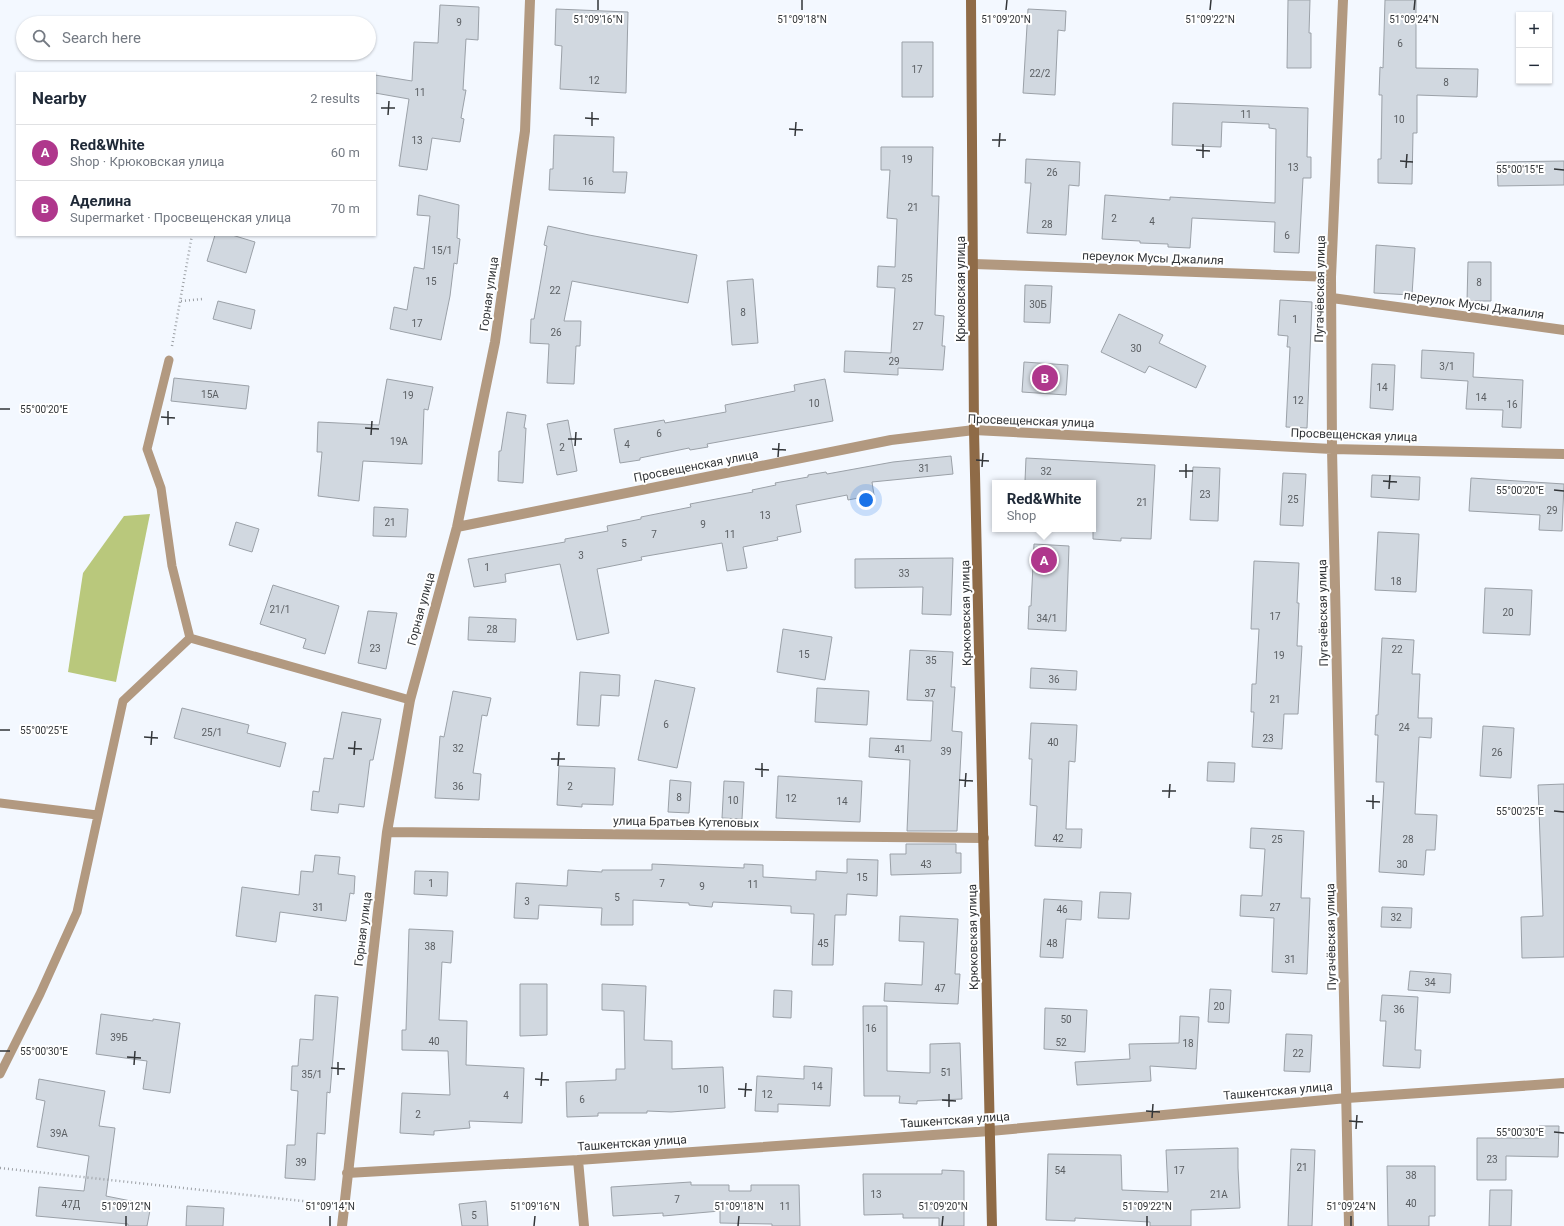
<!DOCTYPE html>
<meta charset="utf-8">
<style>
:root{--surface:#fff;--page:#f2f2f3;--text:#1f2937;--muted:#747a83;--line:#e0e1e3;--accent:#af378c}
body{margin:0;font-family:Roboto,sans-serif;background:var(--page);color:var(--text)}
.controls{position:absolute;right:12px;top:12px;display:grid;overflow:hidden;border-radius:0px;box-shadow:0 1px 3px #0004}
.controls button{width:36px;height:36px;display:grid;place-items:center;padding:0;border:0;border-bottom:1px solid var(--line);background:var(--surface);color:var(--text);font:20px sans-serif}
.you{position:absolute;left:866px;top:500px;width:14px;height:14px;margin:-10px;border:3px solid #fff;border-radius:50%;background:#1a73e8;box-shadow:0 0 0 6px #1a73e833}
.badge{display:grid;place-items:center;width:26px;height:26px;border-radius:50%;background:var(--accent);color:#fff;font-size:13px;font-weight:700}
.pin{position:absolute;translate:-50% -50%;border:2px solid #fff;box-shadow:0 1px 4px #0006}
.popup{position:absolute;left:992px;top:480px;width:104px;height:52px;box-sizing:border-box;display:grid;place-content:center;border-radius:0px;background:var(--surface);filter:drop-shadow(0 1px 3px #0005);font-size:13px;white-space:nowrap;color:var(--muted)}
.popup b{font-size:15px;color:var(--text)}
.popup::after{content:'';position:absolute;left:50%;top:100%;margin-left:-8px;border:8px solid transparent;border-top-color:var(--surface)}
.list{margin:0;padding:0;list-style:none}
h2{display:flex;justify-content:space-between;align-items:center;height:52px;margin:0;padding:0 16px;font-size:17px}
h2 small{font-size:13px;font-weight:400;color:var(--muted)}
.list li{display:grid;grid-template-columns:26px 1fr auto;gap:12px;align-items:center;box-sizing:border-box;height:56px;padding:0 16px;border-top:1px solid var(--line)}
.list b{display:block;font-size:15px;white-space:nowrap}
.list p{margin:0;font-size:13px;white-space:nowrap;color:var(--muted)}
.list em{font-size:13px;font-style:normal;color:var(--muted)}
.icon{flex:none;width:22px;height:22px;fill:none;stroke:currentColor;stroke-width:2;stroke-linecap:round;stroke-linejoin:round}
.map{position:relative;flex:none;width:1564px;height:1226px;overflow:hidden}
.search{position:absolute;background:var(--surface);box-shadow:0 1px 3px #0004;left:16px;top:16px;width:360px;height:44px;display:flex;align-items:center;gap:10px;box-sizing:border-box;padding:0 14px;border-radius:22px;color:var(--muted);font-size:15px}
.panel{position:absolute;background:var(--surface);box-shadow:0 1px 3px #0004;left:16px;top:72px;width:360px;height:164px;border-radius:0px}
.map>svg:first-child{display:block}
.forest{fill:#b9c87c}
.building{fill:#d1d8e0;stroke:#9ba1a8}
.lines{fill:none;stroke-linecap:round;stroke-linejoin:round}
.path{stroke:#9ca0a5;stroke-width:2.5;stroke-dasharray:1 3;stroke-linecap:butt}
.lane{stroke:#b29980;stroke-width:9}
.street{stroke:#b29980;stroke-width:10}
.secondary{stroke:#8f6b47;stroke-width:10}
.ticks{fill:none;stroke:#323538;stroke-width:1.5}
.labels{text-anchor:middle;stroke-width:4;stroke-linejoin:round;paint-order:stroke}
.number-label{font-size:10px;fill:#5a5e62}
.street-label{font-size:12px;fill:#323538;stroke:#fff}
.ticks-label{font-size:10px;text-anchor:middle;fill:#323538;stroke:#fff;stroke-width:4;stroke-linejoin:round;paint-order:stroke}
</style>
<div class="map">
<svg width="1564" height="1226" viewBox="0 0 1564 1226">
<rect width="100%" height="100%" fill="#f3f8ff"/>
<path class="forest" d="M150 514 116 682 68 672 83 573 124 516Z"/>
<path class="building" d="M1288 0H1310L1309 33H1311V68H1287Z
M1385 0H1416V68L1478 69 1477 97 1417 95V133H1413L1412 184 1378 183V159H1381L1382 95H1379L1380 67 1383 68Z
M440 5 479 7 478 40 466 39 463 90H466L461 118 464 119 460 142 432 138 427 170 399 166 409 99 375 93V75L412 81 414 42 438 43Z
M556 9 628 12 626 93 560 89 562 46 555 45Z
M1028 9 1066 11 1065 31 1058 30 1055 95 1023 93Z
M902 42H933V97H902Z
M1173 103 1308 108 1307 157H1311V178H1303L1299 253 1274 252 1275 222 1192 218 1190 248 1168 247V244L1140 243V241L1102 239 1105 195 1170 200V197L1275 203 1276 129 1269 128V124L1222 122 1221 147 1172 145Z
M554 135 614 137 613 172H627L625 193 549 190 550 169H553Z
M881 147H933L932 196H939L935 315 944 316 942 346H945L943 370 898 368V375L844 372 845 351 891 353 895 288 877 287 878 266 895 267 897 219 887 218 890 170H881Z
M1026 159 1080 162 1079 186 1069 185 1066 235 1027 233 1031 183H1025Z
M1564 161V185L1498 186 1497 162Z
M419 195 459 205 457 238 460 239 457 264 454 263 450 296 441 340 390 329 394 307 407 310 414 267 424 269 430 216 417 215Z
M548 226 589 235 697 255 688 303 572 281 564 321H581L580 346H576L574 384 547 383 549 344 530 343 531 319H534L547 246 544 245Z
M215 235H232L255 242 246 273 207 261Z
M1376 245 1415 248 1412 295 1374 293Z
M1468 262H1491V301H1467Z
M753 279 758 343 732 345 727 281Z
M1025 285 1052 286 1050 323 1024 322Z
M1280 300 1312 302 1307 428 1286 427 1290 347H1287L1288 336 1278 335Z
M218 301 255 310 251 329 213 319Z
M1119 314 1163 335 1159 343 1206 366 1196 388 1149 366 1145 373 1101 352Z
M1422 350 1474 353 1473 377 1523 380 1521 428 1502 427 1503 410 1466 409 1468 381 1421 378Z
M1024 362 1068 365 1066 395 1022 392Z
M1372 364 1395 365 1393 410 1370 408Z
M174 378 249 386 246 409 171 401Z
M387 379 433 387 428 410 424 409 422 464 363 461 359 501 318 496 322 452H317L318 422 379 425Z
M825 379 833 421 707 444 708 447 690 450 689 448 640 458V460L620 463 614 429 664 420 665 423 726 412 725 405 795 391 794 385Z
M507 412 526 415 524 428H526L523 483 498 481 499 451H501Z
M568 420 577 471 557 475 547 424Z
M951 456 953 474 872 482 874 495 848 500 847 495 796 505 801 532 777 537 778 540 743 547 747 568 727 571 722 543 641 557 642 560 597 569 609 633 577 640 560 564 505 574 506 582 474 587 468 559 565 542V539L608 531 607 526 641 519V517L691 507 690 504 753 492 752 490 776 485 775 483 808 477V475L826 472 827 474 893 462Z
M1026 458 1155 465 1151 539 1121 538V541L1093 539V483L1025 481Z
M1193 467 1220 468 1218 521 1190 520Z
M1283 473 1306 474 1303 526 1280 525Z
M1372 475 1420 477 1419 500 1371 497Z
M1471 478 1564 484 1562 531 1539 530 1540 515 1469 511Z
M374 507 408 509 406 537 373 536Z
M236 522 259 529 252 552 229 545Z
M1378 532 1419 534 1416 592 1375 590Z
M1034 544 1069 546 1066 631 1028 629 1029 606H1031Z
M953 558 951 615 922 614 923 587 855 588V559Z
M1254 561 1299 563 1297 603H1299L1297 646H1302L1298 714H1284L1282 749 1252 747 1254 712H1251L1252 684H1256L1259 629H1251Z
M273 585 339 606 325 654 303 648 306 639 260 624Z
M1485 588 1532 590 1530 635 1483 633Z
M368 611 397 613 386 669 358 663Z
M469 617 516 619 515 642 468 640Z
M783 629 832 637 825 680 777 672Z
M1382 638 1414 640 1412 674H1420L1418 718H1432L1431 738 1419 737 1415 814 1437 815 1435 850H1426L1424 875 1379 872 1384 782H1376L1378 735H1375L1376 715H1378Z
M910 650 953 652 951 687H955L952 731 962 732 957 831H907L910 760 869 757 870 738 931 741 933 701 907 700Z
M1031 668 1077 671 1076 690 1030 688Z
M580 672 620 675 619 696 601 695 599 726 577 725Z
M655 680 695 688 677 768 638 760Z
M817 688 869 691 867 725 815 722Z
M453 691 491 698 487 716 482 715 473 773 481 774 479 800 435 798 440 736 444 737Z
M182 708 249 725 247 733 286 743 280 767 174 738Z
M342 712 381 719 373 760H370L364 807 339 804 338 813 311 810 313 791 319 792 324 758 333 759Z
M1031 723 1077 725 1075 762 1069 761 1066 829H1082L1081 848 1035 846 1037 806 1030 805 1032 759H1029Z
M1483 726 1514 728 1511 778 1480 776Z
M1208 762 1235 763 1234 782 1207 781Z
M559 766 615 768 613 805 582 804V807L557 805Z
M778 776 862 781 860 822 776 818Z
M670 780 691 782 689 813 668 812Z
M724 781 744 782 742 819 722 818Z
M1564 784V957L1522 958 1521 917 1543 916 1538 785Z
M1251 828 1304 831 1301 898H1310L1307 974 1272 972 1274 918 1240 916 1241 895 1262 896 1265 849 1250 848Z
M906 844H956V853H961V873L891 875 890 854H906Z
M315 855 340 857 338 874 355 876 354 894 350 893 346 921 280 912 276 942 236 936 242 887 299 895 301 871 313 872Z
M847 859 878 860 877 896 847 894 846 915H835L833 965H812L814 914 791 913V906L713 902 712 907 689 905V903L633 900V925H601L602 908 539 905 538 919 514 918 516 883 567 886 568 870 602 872V870H652V864L744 868V864L763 865V877L816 880V871L847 873Z
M415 871 448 872 447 896 414 894Z
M1100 892 1131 893 1129 919 1098 918Z
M1044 899 1082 901 1081 920 1066 919 1063 958 1040 957Z
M1382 907 1412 908 1411 928 1381 927Z
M900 916 958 919 955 974H960L958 1004 884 1001 885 983 922 985 924 942 899 941Z
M409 929 453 931 451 963 442 962 439 1020 467 1021 466 1065 524 1068 522 1123 469 1121 470 1128 434 1131V1135L400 1133 402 1093 450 1095 448 1051 402 1050V1030H406Z
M1410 971 1451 974 1450 993 1408 990Z
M520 984H547V1035L520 1036Z
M602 984 646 986 644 1040 672 1041V1069L723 1067 725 1108 671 1112 647 1111V1113H598V1116L567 1117 566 1082 616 1080V1069H625L624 1011 602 1010Z
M1210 989 1231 990 1229 1023 1208 1022Z
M774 990 792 991 791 1018 773 1017Z
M315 995 338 997 330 1093 327 1092 325 1134 317 1133 315 1180 285 1178 287 1145H295L298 1091 291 1090 292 1066H298L300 1039 313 1040Z
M1382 995 1418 997 1415 1050H1421L1420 1068 1383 1066 1386 1021H1380Z
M863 1006H887V1071L930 1073V1044L960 1043 962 1099 917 1101V1104L899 1103 900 1096H864Z
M1045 1008 1087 1010 1085 1052 1044 1049Z
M101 1014 153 1021V1019L180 1023 170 1093 143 1089 147 1061 96 1054Z
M1180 1016 1199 1017 1196 1069 1150 1066 1151 1081 1077 1085 1075 1062 1130 1059 1129 1044 1179 1043Z
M1286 1034 1312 1035 1310 1072 1284 1071Z
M804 1066 832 1068 830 1106 778 1104V1112L755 1111 757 1076 804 1079Z
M39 1079 105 1091 99 1126 115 1128 106 1196 151 1205 147 1226H128V1224L36 1216 39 1187 84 1191 89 1156 37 1147 45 1101 36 1099Z
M1539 1126H1559L1558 1157 1506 1156V1180H1477V1138H1539Z
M1238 1148V1168L1240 1208 1191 1210V1226H1150V1222L1075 1218V1221L1046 1220 1048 1154 1121 1155 1122 1190 1168 1192 1166 1150Z
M1291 1149 1315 1150 1312 1226H1288Z
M1387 1166H1435V1216H1429V1226H1388Z
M942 1170 964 1171V1226H939V1218H903V1214L864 1215 863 1174H942Z
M691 1182V1185H729V1191H751V1185H799L800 1226H772V1224L720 1223V1211L663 1216V1213L613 1216 611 1187Z
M1490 1190H1512L1511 1226H1489Z
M486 1201 488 1226H462L459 1204Z
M187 1206 224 1208 223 1226H186Z"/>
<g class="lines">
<path class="path" d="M181 301 203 299
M172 346 192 235
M0 1168 330 1204"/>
<path class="lane" d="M190 638 410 700
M0 803 97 815
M0 1074 40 994 77 912 123 701 190 638 172 566 161 488 147 449 169 360"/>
<path class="street" d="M1343 0 1331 277 1332 449 1349 1226
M974 264 1331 277
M1332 298 1564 330
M457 527 891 440 974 430 1332 449 1564 454
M387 832 984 838
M578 1160 584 1226
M347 1173 578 1160 990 1131 1347 1098 1564 1083
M342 1226 387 832 410 700 457 527 495 342 525 131 530 0"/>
<path class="secondary" d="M971 0 974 430 992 1226"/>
</g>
<path class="ticks" d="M598 10V0M802 10V0M1006 10 1007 0M1210 10 1211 0M1414 10 1415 0M381 108H395M388 115 389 101M585 118 599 119M592 126V112M789 129 803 130M795 136 796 122M992 140H1006M999 147 1000 133M1196 150 1210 151M1203 158V144M1400 161 1413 162M1406 168 1407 154M1554 169 1564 170M0 409H10M161 417 175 418M168 425V411M365 428 379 429M371 435 372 421M568 439H582M575 446 576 432M772 449 786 450M778 457 779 443M976 460 989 461M982 467 983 453M1179 471H1193M1186 478V464M1383 481 1397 482M1389 489 1390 475M1554 490 1564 491M0 730H10M144 737 158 738M151 745 152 731M348 748 362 749M354 755 355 741M551 759H565M558 766 559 752M755 769 769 770M762 777V763M959 780 973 781M965 787 966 773M1162 791H1176M1169 798 1170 784M1366 801 1380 802M1373 809V795M1554 811 1564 812M0 1051H10M127 1057 141 1058M134 1065 135 1051M331 1068 345 1069M338 1075V1062M535 1079 549 1080M541 1086 542 1072M738 1089 752 1090M745 1097 746 1083M942 1100 956 1101M949 1107V1094M1146 1111 1160 1112M1152 1118 1153 1104M1349 1121 1363 1122M1356 1129 1357 1115M1554 1132 1564 1133M126 1226V1216M330 1226V1216M534 1226 535 1216M738 1226 739 1216M942 1226 943 1216M1147 1226V1216M1351 1226V1216"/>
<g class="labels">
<g class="number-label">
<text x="459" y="26">9</text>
<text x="1400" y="47">6</text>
<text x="917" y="73">17</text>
<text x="1040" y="77">22/2</text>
<text x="594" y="84">12</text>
<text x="1446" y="86">8</text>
<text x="420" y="96">11</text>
<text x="1246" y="118">11</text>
<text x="1399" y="123">10</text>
<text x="417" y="144">13</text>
<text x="907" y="163">19</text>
<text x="1293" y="171">13</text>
<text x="1052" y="176">26</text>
<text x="588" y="185">16</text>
<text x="913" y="211">21</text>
<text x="1114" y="222">2</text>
<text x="1152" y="225">4</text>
<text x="1047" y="228">28</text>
<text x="1287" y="239">6</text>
<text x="442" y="254">15/1</text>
<text x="907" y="282">25</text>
<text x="431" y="285">15</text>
<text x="1479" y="286">8</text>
<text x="555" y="294">22</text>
<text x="1038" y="308">30Б</text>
<text x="743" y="316">8</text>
<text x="1295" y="323">1</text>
<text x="417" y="327">17</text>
<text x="918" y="330">27</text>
<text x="556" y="336">26</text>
<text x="1136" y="352">30</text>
<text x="894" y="365">29</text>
<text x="1447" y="370">3/1</text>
<text x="1382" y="391">14</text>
<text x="210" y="398">15А</text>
<text x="408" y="399">19</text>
<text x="1481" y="401">14</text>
<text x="1298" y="404">12</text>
<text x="814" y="407">10</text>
<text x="1512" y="408">16</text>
<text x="659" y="437">6</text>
<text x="399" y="445">19А</text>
<text x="627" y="448">4</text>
<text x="562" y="451">2</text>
<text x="924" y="472">31</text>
<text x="1046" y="475">32</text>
<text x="1205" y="498">23</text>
<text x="1293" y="503">25</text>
<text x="1142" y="506">21</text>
<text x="1552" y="514">29</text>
<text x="765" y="519">13</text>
<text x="390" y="526">21</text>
<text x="703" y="528">9</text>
<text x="654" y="538">7</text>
<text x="730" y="538">11</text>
<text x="624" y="547">5</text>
<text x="581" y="559">3</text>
<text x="487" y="571">1</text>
<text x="904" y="577">33</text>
<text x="1396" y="585">18</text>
<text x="280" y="613">21/1</text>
<text x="1508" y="616">20</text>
<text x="1275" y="620">17</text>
<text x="1047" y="622">34/1</text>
<text x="492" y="633">28</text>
<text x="375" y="652">23</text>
<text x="1397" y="653">22</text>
<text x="804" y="658">15</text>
<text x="1279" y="659">19</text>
<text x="931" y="664">35</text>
<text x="1054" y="683">36</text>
<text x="930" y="697">37</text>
<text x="1275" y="703">21</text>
<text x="666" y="728">6</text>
<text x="1404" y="731">24</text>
<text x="212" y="736">25/1</text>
<text x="1268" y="742">23</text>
<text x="1053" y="746">40</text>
<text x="458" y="752">32</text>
<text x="900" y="753">41</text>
<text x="946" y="755">39</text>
<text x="1497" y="756">26</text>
<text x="458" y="790">36</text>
<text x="570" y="790">2</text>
<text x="679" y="801">8</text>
<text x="791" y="802">12</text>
<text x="733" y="804">10</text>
<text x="842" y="805">14</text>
<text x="1058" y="842">42</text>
<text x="1277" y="843">25</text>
<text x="1408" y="843">28</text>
<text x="926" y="868">43</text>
<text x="1402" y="868">30</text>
<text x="862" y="881">15</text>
<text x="431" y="887">1</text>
<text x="662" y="887">7</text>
<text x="753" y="888">11</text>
<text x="702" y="890">9</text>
<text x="617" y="901">5</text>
<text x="527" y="905">3</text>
<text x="318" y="911">31</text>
<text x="1275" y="911">27</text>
<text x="1062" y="913">46</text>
<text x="1396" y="921">32</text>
<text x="823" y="947">45</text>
<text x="1052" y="947">48</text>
<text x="430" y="950">38</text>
<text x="1290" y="963">31</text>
<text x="1430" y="986">34</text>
<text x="940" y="992">47</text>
<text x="1219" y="1010">20</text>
<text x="1399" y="1013">36</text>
<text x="1066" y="1023">50</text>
<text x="871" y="1032">16</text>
<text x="119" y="1041">39Б</text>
<text x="434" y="1045">40</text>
<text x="1061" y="1046">52</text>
<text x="1188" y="1047">18</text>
<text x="1298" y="1057">22</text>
<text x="946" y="1076">51</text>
<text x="312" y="1078">35/1</text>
<text x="817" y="1090">14</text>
<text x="703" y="1093">10</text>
<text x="767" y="1098">12</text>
<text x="506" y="1099">4</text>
<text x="582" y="1103">6</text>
<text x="418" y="1118">2</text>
<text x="59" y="1137">39А</text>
<text x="1492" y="1163">23</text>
<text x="301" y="1166">39</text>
<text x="1302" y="1171">21</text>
<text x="1060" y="1174">54</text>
<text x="1179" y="1174">17</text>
<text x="1411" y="1179">38</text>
<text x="876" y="1198">13</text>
<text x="1219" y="1198">21А</text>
<text x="677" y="1203">7</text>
<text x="1411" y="1207">40</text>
<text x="71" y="1208">47Д</text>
<text x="785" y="1210">11</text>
<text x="474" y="1219">5</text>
</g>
<g class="street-label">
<text transform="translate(1153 258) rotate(2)" y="4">переулок Мусы Джалиля</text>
<text transform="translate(961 289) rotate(-90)" y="4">Крюковская улица</text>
<text transform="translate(1320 289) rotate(-89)" y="4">Пугачёвская улица</text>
<text transform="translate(489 294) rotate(-82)" y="4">Горная улица</text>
<text transform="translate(1474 305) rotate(8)" y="4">переулок Мусы Джалиля</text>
<text transform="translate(1031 421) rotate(2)" y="4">Просвещенская улица</text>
<text transform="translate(1354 435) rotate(2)" y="4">Просвещенская улица</text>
<text transform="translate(696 466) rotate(-11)" y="4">Просвещенская улица</text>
<text transform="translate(421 609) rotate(-75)" y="4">Горная улица</text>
<text transform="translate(966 613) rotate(-91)" y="4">Крюковская улица</text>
<text transform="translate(1323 613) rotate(-91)" y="4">Пугачёвская улица</text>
<text transform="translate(686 822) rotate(1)" y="4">улица Братьев Кутеповых</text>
<text transform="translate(363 929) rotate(-83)" y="4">Горная улица</text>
<text transform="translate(973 937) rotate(-91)" y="4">Крюковская улица</text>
<text transform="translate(1331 937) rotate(-91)" y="4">Пугачёвская улица</text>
<text transform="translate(1278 1091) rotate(-5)" y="4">Ташкентская улица</text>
<text transform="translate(955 1120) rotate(-4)" y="4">Ташкентская улица</text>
<text transform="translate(632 1143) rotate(-4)" y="4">Ташкентская улица</text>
</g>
</g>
<g class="ticks-label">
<text x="598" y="23">51°09'16"N</text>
<text x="802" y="23">51°09'18"N</text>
<text x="1006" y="23">51°09'20"N</text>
<text x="1210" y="23">51°09'22"N</text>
<text x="1414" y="23">51°09'24"N</text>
<text x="1520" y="173">55°00'15"E</text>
<text x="44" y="413">55°00'20"E</text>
<text x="1520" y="494">55°00'20"E</text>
<text x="44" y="734">55°00'25"E</text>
<text x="1520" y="815">55°00'25"E</text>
<text x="44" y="1055">55°00'30"E</text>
<text x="1520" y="1136">55°00'30"E</text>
<text x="126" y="1210">51°09'12"N</text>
<text x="330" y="1210">51°09'14"N</text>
<text x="535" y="1210">51°09'16"N</text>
<text x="739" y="1210">51°09'18"N</text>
<text x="943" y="1210">51°09'20"N</text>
<text x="1147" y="1210">51°09'22"N</text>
<text x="1351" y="1210">51°09'24"N</text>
</g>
</svg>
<div class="controls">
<button>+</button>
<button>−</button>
</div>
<div class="you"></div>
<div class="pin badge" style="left:1044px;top:560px">A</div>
<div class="popup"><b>Red&amp;White</b>Shop</div>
<div class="pin badge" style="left:1045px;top:378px">B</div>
<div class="search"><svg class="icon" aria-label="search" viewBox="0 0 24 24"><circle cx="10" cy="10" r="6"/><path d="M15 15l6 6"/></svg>Search here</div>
<section class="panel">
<h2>Nearby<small>2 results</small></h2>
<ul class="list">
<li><span class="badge">A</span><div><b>Red&amp;White</b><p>Shop · Крюковская улица</p></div><em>60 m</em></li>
<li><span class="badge">B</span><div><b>Аделина</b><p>Supermarket · Просвещенская улица</p></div><em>70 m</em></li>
</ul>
</section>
</div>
